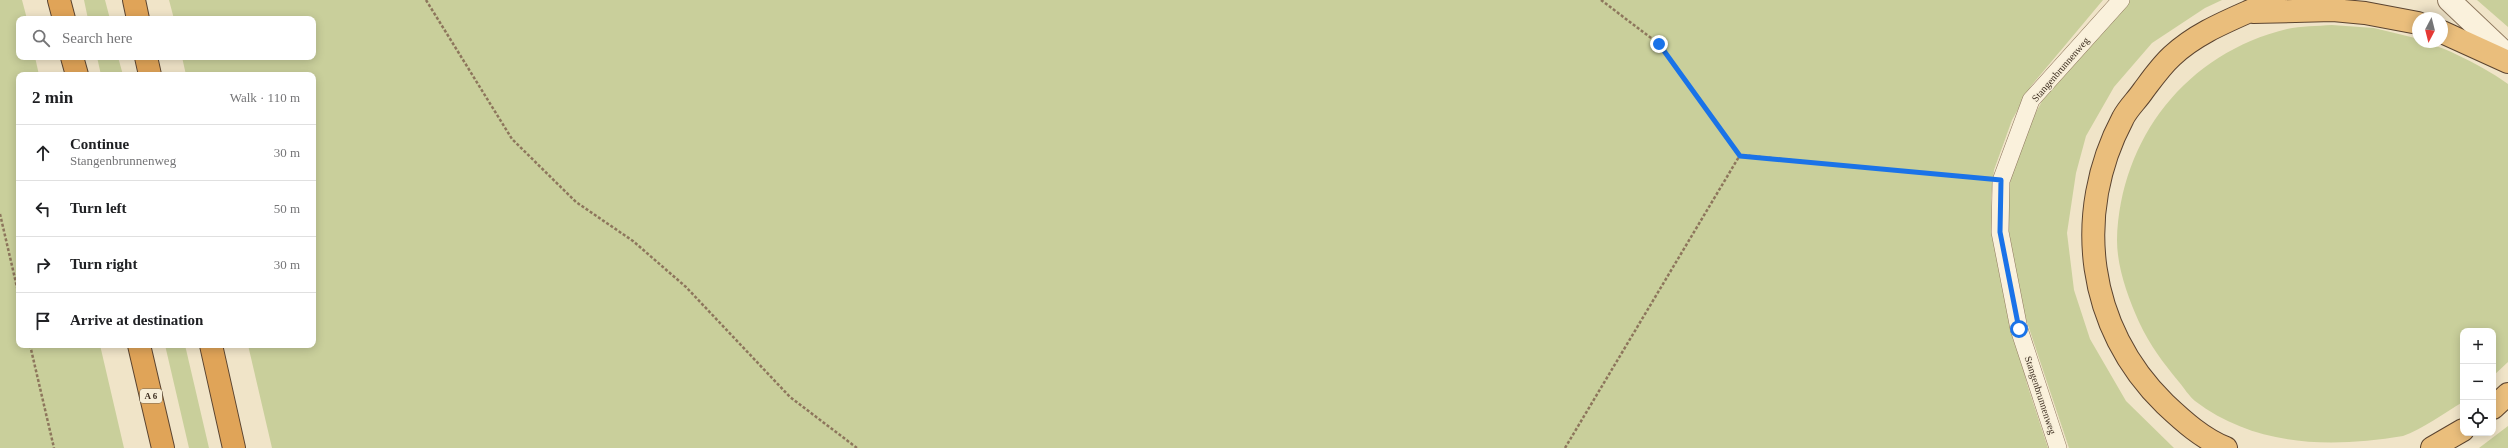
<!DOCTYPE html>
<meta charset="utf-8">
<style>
:root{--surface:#fff;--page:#f2f2f2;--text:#202124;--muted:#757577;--line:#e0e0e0}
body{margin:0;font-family:Georgia,serif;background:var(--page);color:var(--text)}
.controls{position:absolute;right:12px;bottom:12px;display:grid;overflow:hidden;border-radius:8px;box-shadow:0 2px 10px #0003}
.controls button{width:36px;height:36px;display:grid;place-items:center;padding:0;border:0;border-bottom:1px solid var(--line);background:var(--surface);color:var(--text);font:20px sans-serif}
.compass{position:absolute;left:2412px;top:12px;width:36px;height:36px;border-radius:50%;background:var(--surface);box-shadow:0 2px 10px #0003;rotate:187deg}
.stop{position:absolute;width:12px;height:12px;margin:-9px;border:3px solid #1a73e8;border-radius:50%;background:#fff}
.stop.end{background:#1a73e8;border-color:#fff;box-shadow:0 1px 4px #0008}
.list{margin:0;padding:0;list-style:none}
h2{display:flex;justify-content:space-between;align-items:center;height:52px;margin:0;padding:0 16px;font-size:17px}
h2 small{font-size:13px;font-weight:400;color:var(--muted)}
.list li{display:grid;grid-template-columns:26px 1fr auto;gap:12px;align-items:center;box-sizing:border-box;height:56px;padding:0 16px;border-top:1px solid var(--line)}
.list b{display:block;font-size:15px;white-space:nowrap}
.list p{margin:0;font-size:13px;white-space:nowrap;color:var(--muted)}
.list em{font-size:13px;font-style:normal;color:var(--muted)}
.icon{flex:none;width:22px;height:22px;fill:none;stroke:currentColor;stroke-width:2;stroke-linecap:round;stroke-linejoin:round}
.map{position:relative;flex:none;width:2508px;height:448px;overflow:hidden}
.search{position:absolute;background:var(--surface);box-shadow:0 2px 10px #0003;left:16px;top:16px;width:300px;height:44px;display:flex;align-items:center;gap:10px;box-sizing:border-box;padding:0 14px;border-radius:8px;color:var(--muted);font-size:15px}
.panel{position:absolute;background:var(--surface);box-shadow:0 2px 10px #0003;left:16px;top:72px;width:300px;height:276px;border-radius:8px}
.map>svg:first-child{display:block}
.green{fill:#c9cf9b}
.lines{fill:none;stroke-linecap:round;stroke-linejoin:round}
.service-casing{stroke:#8d765c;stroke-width:18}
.minor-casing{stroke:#8d765c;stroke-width:24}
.trunk-casing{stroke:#5b4430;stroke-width:24}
.motorway-casing{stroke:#5b4430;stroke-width:24}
.path{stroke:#8d765c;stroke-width:2.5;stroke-dasharray:3 2;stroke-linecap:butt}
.service{stroke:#faf1dc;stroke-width:17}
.minor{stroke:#faf1dc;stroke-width:22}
.trunk{stroke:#eabe7c;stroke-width:22}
.motorway{stroke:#e0a458;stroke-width:22}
.route{stroke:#1a73e8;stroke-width:5}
.labels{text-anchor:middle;stroke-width:3;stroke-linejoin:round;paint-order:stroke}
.shield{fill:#f7eed8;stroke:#756857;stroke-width:1}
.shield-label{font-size:9px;font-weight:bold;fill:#3d2e20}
.street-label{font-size:10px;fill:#3d2e20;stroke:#f7eed8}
</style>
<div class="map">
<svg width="2508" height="448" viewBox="0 0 2508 448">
<rect width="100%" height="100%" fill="#f0e4c8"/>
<path class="green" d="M0 0H22L27 19H19V57H35L39 75H19V345H100L124 448H0Z
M84 0H105L110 19H88Z
M169 0H2103L2031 86 2012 120 1994 170 1991 198 1993 241 2027 384 2048 448H272L248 345H313V75H186L182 57H313V19H174Z
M2127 0H2222L2205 8 2152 43 2114 87 2086 136 2076 173 2067 233 2074 290 2090 339 2126 401 2174 448H2069L2018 295 2006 211 2011 177 2025 132 2051 85Z
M2477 0H2508V27Z
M2332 25 2374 28 2415 38 2418 42C2438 42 2491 71 2508 84V362L2493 376V331H2463V402C2444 413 2423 429 2403 436 2330 448 2256 447 2195 401 2189 396 2184 388 2179 382 2162 361 2151 347 2139 322 2128 297 2117 268 2117 240 2120 138 2187 53 2287 29 2301 26 2317 26 2332 25Z
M97 57H118L123 75H101Z
M165 345H185L209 448H189Z
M2508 426V448H2479Z"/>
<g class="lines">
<defs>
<path id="service" d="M2058 448 2019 329 2000 232 2001 181 2031 100 2121 0"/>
<path id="minor" d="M2449 0 2508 56"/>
<path id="trunk" d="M2253 12 2333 10 2365 13 2418 23
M2442 32 2508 62
M2493 408 2508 394
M2226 448C2203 439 2183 421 2165 404 2087 328 2072 214 2123 118 2128 108 2137 100 2143 91 2152 79 2161 66 2172 56 2201 29 2239 17 2274 0
M2432 448 2463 430"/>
<path id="motorway" d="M59 0 64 19
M134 0 138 19
M72 57 77 75
M146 57 150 75
M139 345 163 448
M211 345 234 448"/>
</defs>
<use href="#service" class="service-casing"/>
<use href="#minor" class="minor-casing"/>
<use href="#trunk" class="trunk-casing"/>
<use href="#motorway" class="motorway-casing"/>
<path class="path" d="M426 0 512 139 576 202 633 241 686 287 790 397 857 448
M1601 0 1659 44 1740 155
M0 214 19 296
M30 345 54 448
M1565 448 1740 155 1974 178"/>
<use href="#service" class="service"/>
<use href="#minor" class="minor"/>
<use href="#trunk" class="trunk"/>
<use href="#motorway" class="motorway"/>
</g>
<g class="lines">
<path class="route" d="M1659 44 1740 156 2001 180 2000 232 2019 329"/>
</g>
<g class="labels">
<rect class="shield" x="140" y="389" width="22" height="14" rx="3"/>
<g class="shield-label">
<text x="151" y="399">A 6</text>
</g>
<g class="street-label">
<text transform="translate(2060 69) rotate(-49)" y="4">Stangenbrunnenweg</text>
<text transform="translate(2041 395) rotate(72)" y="4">Stangenbrunnenweg</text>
</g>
</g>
</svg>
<div class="controls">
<button>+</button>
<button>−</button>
<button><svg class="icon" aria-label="locate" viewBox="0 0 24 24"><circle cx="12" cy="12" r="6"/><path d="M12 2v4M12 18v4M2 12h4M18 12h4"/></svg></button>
</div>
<svg class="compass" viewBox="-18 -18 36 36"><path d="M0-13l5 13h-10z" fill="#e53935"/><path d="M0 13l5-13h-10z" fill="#757577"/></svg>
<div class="stop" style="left:2019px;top:329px"></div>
<div class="stop end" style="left:1659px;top:44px"></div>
<div class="search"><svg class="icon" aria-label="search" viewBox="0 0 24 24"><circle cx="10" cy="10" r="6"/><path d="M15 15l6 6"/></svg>Search here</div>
<section class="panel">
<h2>2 min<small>Walk · 110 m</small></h2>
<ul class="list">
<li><svg class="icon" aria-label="ahead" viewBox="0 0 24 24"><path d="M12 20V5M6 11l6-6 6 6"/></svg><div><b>Continue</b><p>Stangenbrunnenweg</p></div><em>30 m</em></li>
<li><svg class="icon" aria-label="left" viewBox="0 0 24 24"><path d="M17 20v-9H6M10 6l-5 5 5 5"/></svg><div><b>Turn left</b></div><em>50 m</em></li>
<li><svg class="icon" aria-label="right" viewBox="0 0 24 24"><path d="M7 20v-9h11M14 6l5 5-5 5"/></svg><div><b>Turn right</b></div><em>30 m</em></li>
<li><svg class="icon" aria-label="arrive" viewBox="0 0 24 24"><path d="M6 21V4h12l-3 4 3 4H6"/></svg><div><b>Arrive at destination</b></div></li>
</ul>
</section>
</div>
